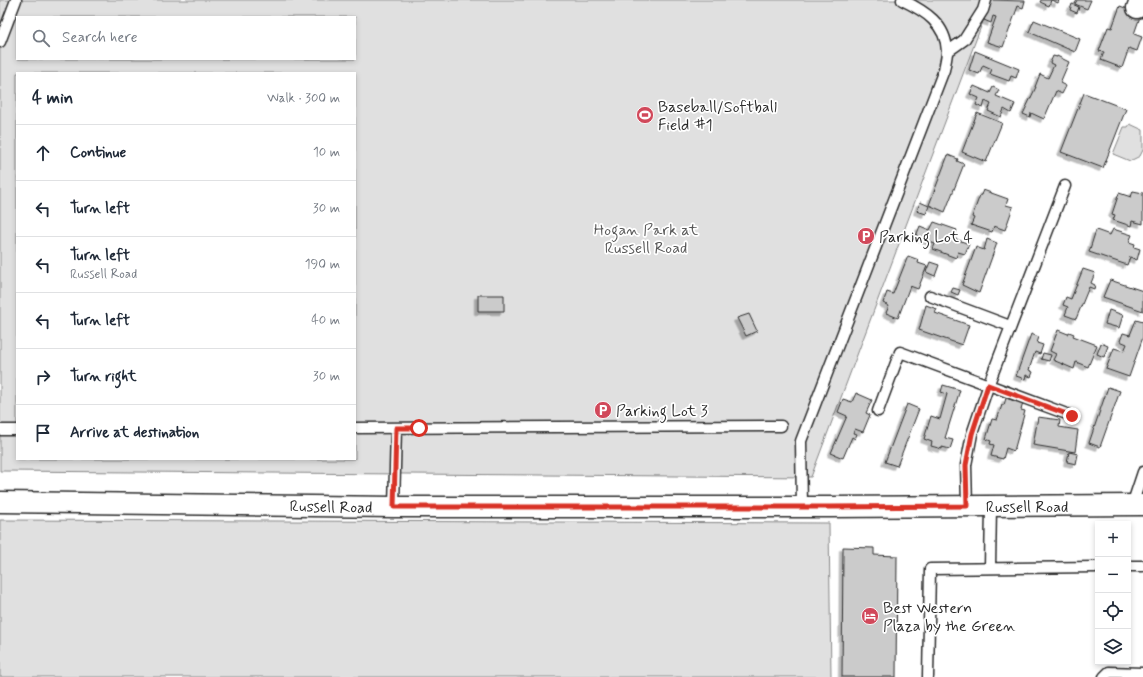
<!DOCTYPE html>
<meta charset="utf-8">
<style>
:root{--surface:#fff;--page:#f2f2f3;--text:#1f2937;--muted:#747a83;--line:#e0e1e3}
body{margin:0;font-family:Mynerve,sans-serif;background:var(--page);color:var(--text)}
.controls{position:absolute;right:12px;bottom:12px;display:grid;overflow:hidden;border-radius:0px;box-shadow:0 2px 6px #0003}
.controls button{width:36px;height:36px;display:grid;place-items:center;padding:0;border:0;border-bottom:1px solid var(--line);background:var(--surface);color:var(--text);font:20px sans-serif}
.stop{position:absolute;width:12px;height:12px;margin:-9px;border:3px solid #d93025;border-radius:50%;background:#fff}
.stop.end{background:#d93025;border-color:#fff;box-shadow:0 1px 4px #0008}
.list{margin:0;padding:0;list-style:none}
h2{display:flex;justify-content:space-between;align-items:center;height:52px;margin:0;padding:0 16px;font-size:17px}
h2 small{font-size:13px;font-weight:400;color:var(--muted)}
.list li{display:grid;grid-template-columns:26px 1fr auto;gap:12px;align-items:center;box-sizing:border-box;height:56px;padding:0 16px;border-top:1px solid var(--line)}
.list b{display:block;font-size:15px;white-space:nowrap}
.list p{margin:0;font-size:13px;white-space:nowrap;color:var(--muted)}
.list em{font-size:13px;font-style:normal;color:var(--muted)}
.icon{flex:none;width:22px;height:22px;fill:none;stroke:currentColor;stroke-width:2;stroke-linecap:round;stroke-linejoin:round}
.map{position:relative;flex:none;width:1143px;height:677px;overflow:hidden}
.search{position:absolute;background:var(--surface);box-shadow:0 2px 6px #0003;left:16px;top:16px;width:340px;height:44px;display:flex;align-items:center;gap:10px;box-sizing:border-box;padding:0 14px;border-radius:0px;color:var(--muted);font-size:15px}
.panel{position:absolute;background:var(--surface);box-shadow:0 2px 6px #0003;left:16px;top:72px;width:340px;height:388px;border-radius:0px}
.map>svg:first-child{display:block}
.green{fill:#e0e0e0;stroke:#868686;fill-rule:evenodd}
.building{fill:#cbcbcb;stroke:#2b2b2b;filter:url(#shadow)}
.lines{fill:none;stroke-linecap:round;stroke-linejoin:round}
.lane-casing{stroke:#2b2b2b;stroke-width:13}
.street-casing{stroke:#2b2b2b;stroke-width:23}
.lane{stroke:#fff;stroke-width:10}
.street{stroke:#fff;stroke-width:20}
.route{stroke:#d93025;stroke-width:5}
.labels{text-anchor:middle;stroke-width:3.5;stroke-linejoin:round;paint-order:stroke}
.poi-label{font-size:16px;fill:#2b2b2b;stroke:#fff;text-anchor:start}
.park-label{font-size:16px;fill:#585858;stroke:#fff}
.street-label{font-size:16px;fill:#2b2b2b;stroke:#fff}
</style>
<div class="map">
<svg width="1143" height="677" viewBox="0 0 1143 677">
<defs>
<filter id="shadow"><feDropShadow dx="-3.5" dy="3.5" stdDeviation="0" flood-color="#0004"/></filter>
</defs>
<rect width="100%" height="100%" fill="#fff"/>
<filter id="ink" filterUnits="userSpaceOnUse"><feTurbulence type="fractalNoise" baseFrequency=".025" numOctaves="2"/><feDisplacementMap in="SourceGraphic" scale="8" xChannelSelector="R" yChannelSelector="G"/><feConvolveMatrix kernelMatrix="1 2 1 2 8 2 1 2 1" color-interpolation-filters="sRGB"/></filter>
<g filter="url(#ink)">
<path class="green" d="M0 0H991L811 477 0 471ZM17 17H355V59H17ZM17 73H355V459H17Z
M1130 124 1143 130V150L1140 156 1130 161 1113 154 1124 127H1128Z
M0 520 829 523 831 677H0Z"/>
<path class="building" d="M990 0 1025 1 1023 8 1018 6 1003 47 987 42 996 17 993 16 991 23 984 20Z
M1041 0H1059L1058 3 1051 0 1049 6 1040 2Z
M1077 0H1091L1087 9 1075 4Z
M1072 4 1079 7 1077 13 1070 10Z
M1120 6 1141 14 1134 34 1142 37 1137 51 1129 48 1122 68 1101 60 1104 52 1099 51 1108 27 1112 28Z
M1034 20 1080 39 1075 52 1029 32Z
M975 51 1019 69 1016 78 1011 76 1009 81 990 74 992 69 983 65 979 74 969 70Z
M1053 56 1057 57V56L1069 62 1060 83 1066 86 1062 94 1056 91 1044 119 1031 113 1030 117 1023 114 1036 87H1035L1040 74 1048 78 1054 65 1050 63Z
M974 86 990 93 993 87 999 90 996 96 1015 104 1011 113 1004 109 1001 117 988 111 991 104 985 101 983 108 976 105 979 98 970 94Z
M1084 93 1126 109 1103 168 1061 152Z
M977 113 1002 123 986 162 962 152Z
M948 155 958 159 957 161 964 164 945 212 929 205Z
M983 190 1008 199 1006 205 1013 207 1005 230 994 226 992 232 971 225 974 218 972 217 980 195H981Z
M1133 191 1143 193V224L1132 221 1131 226 1113 220 1115 215 1112 214 1119 193 1131 197Z
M920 202 929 206 926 214 917 211Z
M934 222 957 230 953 238 969 244 965 254 958 252 956 258 933 249 935 244 916 236 920 226 930 230Z
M1113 229 1132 235 1129 242 1135 244 1134 247 1140 249 1137 260 1130 257 1127 265 1089 252 1096 230 1110 235Z
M987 239 997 243 979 293 962 285 976 247 984 250Z
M908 256 919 260 918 263 927 266 918 289 910 286 898 318 886 313 889 306 883 303 887 292 893 294Z
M930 262 939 265 935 276 926 272Z
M1083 269 1095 273 1091 283 1095 285 1094 289 1089 287 1076 319 1065 315 1068 307 1063 305 1066 297 1071 299Z
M1110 280 1143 291V311L1103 297Z
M953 288 960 290 958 295 951 292Z
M478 295H504V311H478Z
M926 305 937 309 935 313 969 325 962 345 919 330Z
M1109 310 1123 315 1119 328 1105 324Z
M749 314 757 331 746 336 737 318Z
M1136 320 1143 322V337L1129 377 1106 369 1114 348 1124 351 1127 344 1120 341 1123 333 1130 335Z
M1058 330 1068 334 1069 332 1074 334 1073 336 1097 345 1088 367 1076 362 1074 369 1053 360 1056 354 1050 351Z
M1031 334 1039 337 1037 343 1043 345 1040 354 1035 352 1029 370 1033 372 1031 377 1026 375 1025 379 1016 376Z
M1101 343 1108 346 1104 357 1097 354Z
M1043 353 1051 355 1049 361 1041 359Z
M943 385 960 390 945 438 953 440 950 449 942 447V449L931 446 932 442 924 439 931 416 940 419 947 394 941 392Z
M1108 387 1120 391 1100 447 1089 443Z
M856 393 872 400 866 413 870 415 863 432 855 429 853 433 857 434 855 439 852 437 843 458 831 453 847 416 838 412 843 399 852 402Z
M1006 398 1023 403 1021 410 1025 411 1014 451 1006 448 1003 459 991 456 994 445 990 444 991 441 986 439 992 419 997 420 1002 405H1004Z
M907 404 919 409 897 466 885 462Z
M1038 417 1060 420 1059 427 1078 430 1075 452 1033 445Z
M1069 452 1078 454 1076 464 1067 462Z
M843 547 874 548V555L897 556 896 677H842Z"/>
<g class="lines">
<defs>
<path id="lane" d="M0 42 16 0
M947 52 964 40 983 10 986 0
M930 296 1010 326
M878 411 900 352 1072 416
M355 428 781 426
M0 430H17
M1132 505 1143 472
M967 506 966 465 972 434 991 378 1065 186
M394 507 396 428
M802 507 801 441 944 70C945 64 947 57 947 51 946 24 925 11 902 0
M1128 566H1143
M990 568 991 506
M928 677 930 569 1098 567
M1104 677 1109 672 1143 673"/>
<path id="street" d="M1137 8 1140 0
M0 502 394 507H830L1143 505"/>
</defs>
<use href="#lane" class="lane-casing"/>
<use href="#street" class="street-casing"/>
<use href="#lane" class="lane"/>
<use href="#street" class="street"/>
</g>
</g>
<g class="lines" filter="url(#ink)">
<path class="route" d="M419 428H396L394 507H830L967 506 966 465 972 434 988 385 1072 416"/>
</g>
<defs>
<symbol id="stadium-disc" viewBox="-11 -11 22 22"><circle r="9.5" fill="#d1495b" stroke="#fff"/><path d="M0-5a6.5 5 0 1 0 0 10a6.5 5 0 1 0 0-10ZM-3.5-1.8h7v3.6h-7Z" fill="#fff"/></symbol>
<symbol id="parking-disc" viewBox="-11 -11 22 22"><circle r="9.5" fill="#d1495b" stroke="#fff"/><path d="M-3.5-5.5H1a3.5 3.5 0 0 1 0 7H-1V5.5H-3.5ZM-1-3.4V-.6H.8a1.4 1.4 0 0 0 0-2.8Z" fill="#fff"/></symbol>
<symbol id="hotel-disc" viewBox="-11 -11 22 22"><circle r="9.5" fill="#d1495b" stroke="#fff"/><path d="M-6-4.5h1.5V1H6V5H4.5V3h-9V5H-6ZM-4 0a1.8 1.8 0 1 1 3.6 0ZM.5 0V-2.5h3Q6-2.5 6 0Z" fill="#fff"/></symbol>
</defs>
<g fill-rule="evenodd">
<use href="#stadium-disc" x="635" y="105" width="20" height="20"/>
<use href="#parking-disc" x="856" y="226" width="20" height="20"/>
<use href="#parking-disc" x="593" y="400" width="20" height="20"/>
<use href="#hotel-disc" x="860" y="606" width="20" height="20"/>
</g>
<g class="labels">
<g class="poi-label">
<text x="658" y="112">Baseball/Softball<tspan x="658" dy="18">Field #1</tspan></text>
<text x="879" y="242">Parking Lot 4</text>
<text x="616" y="416">Parking Lot 3</text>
<text x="883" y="613">Best Western<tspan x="883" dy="18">Plaza by the Green</tspan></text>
</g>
<g class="park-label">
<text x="646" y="235">Hogan Park at<tspan x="646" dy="18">Russell Road</tspan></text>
</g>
<g class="street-label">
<text transform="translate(331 506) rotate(1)" y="6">Russell Road</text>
<text x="1027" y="512">Russell Road</text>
</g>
</g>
</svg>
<div class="controls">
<button>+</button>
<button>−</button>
<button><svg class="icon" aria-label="locate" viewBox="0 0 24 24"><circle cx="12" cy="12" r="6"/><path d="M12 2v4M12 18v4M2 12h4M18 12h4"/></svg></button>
<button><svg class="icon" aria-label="layers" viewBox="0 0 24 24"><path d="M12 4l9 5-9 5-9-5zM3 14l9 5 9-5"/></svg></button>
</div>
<div class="stop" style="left:419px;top:428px"></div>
<div class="stop end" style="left:1072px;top:416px"></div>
<div class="search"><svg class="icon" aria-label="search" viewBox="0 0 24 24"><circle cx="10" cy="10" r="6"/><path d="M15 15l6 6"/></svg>Search here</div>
<section class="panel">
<h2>4 min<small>Walk · 300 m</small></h2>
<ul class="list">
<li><svg class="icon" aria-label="ahead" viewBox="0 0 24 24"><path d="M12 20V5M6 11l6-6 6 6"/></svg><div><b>Continue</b></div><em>10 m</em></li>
<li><svg class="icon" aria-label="left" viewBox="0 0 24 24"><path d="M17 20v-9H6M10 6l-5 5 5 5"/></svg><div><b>Turn left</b></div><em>30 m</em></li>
<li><svg class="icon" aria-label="left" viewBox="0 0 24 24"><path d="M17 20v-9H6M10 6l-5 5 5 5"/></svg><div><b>Turn left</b><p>Russell Road</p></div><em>190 m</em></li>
<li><svg class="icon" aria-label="left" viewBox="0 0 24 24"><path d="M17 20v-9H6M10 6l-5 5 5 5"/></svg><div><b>Turn left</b></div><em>40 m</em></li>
<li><svg class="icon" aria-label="right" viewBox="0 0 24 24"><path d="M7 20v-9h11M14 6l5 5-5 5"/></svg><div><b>Turn right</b></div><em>30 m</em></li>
<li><svg class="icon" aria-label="arrive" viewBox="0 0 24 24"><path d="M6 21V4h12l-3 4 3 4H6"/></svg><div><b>Arrive at destination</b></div></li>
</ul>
</section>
</div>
